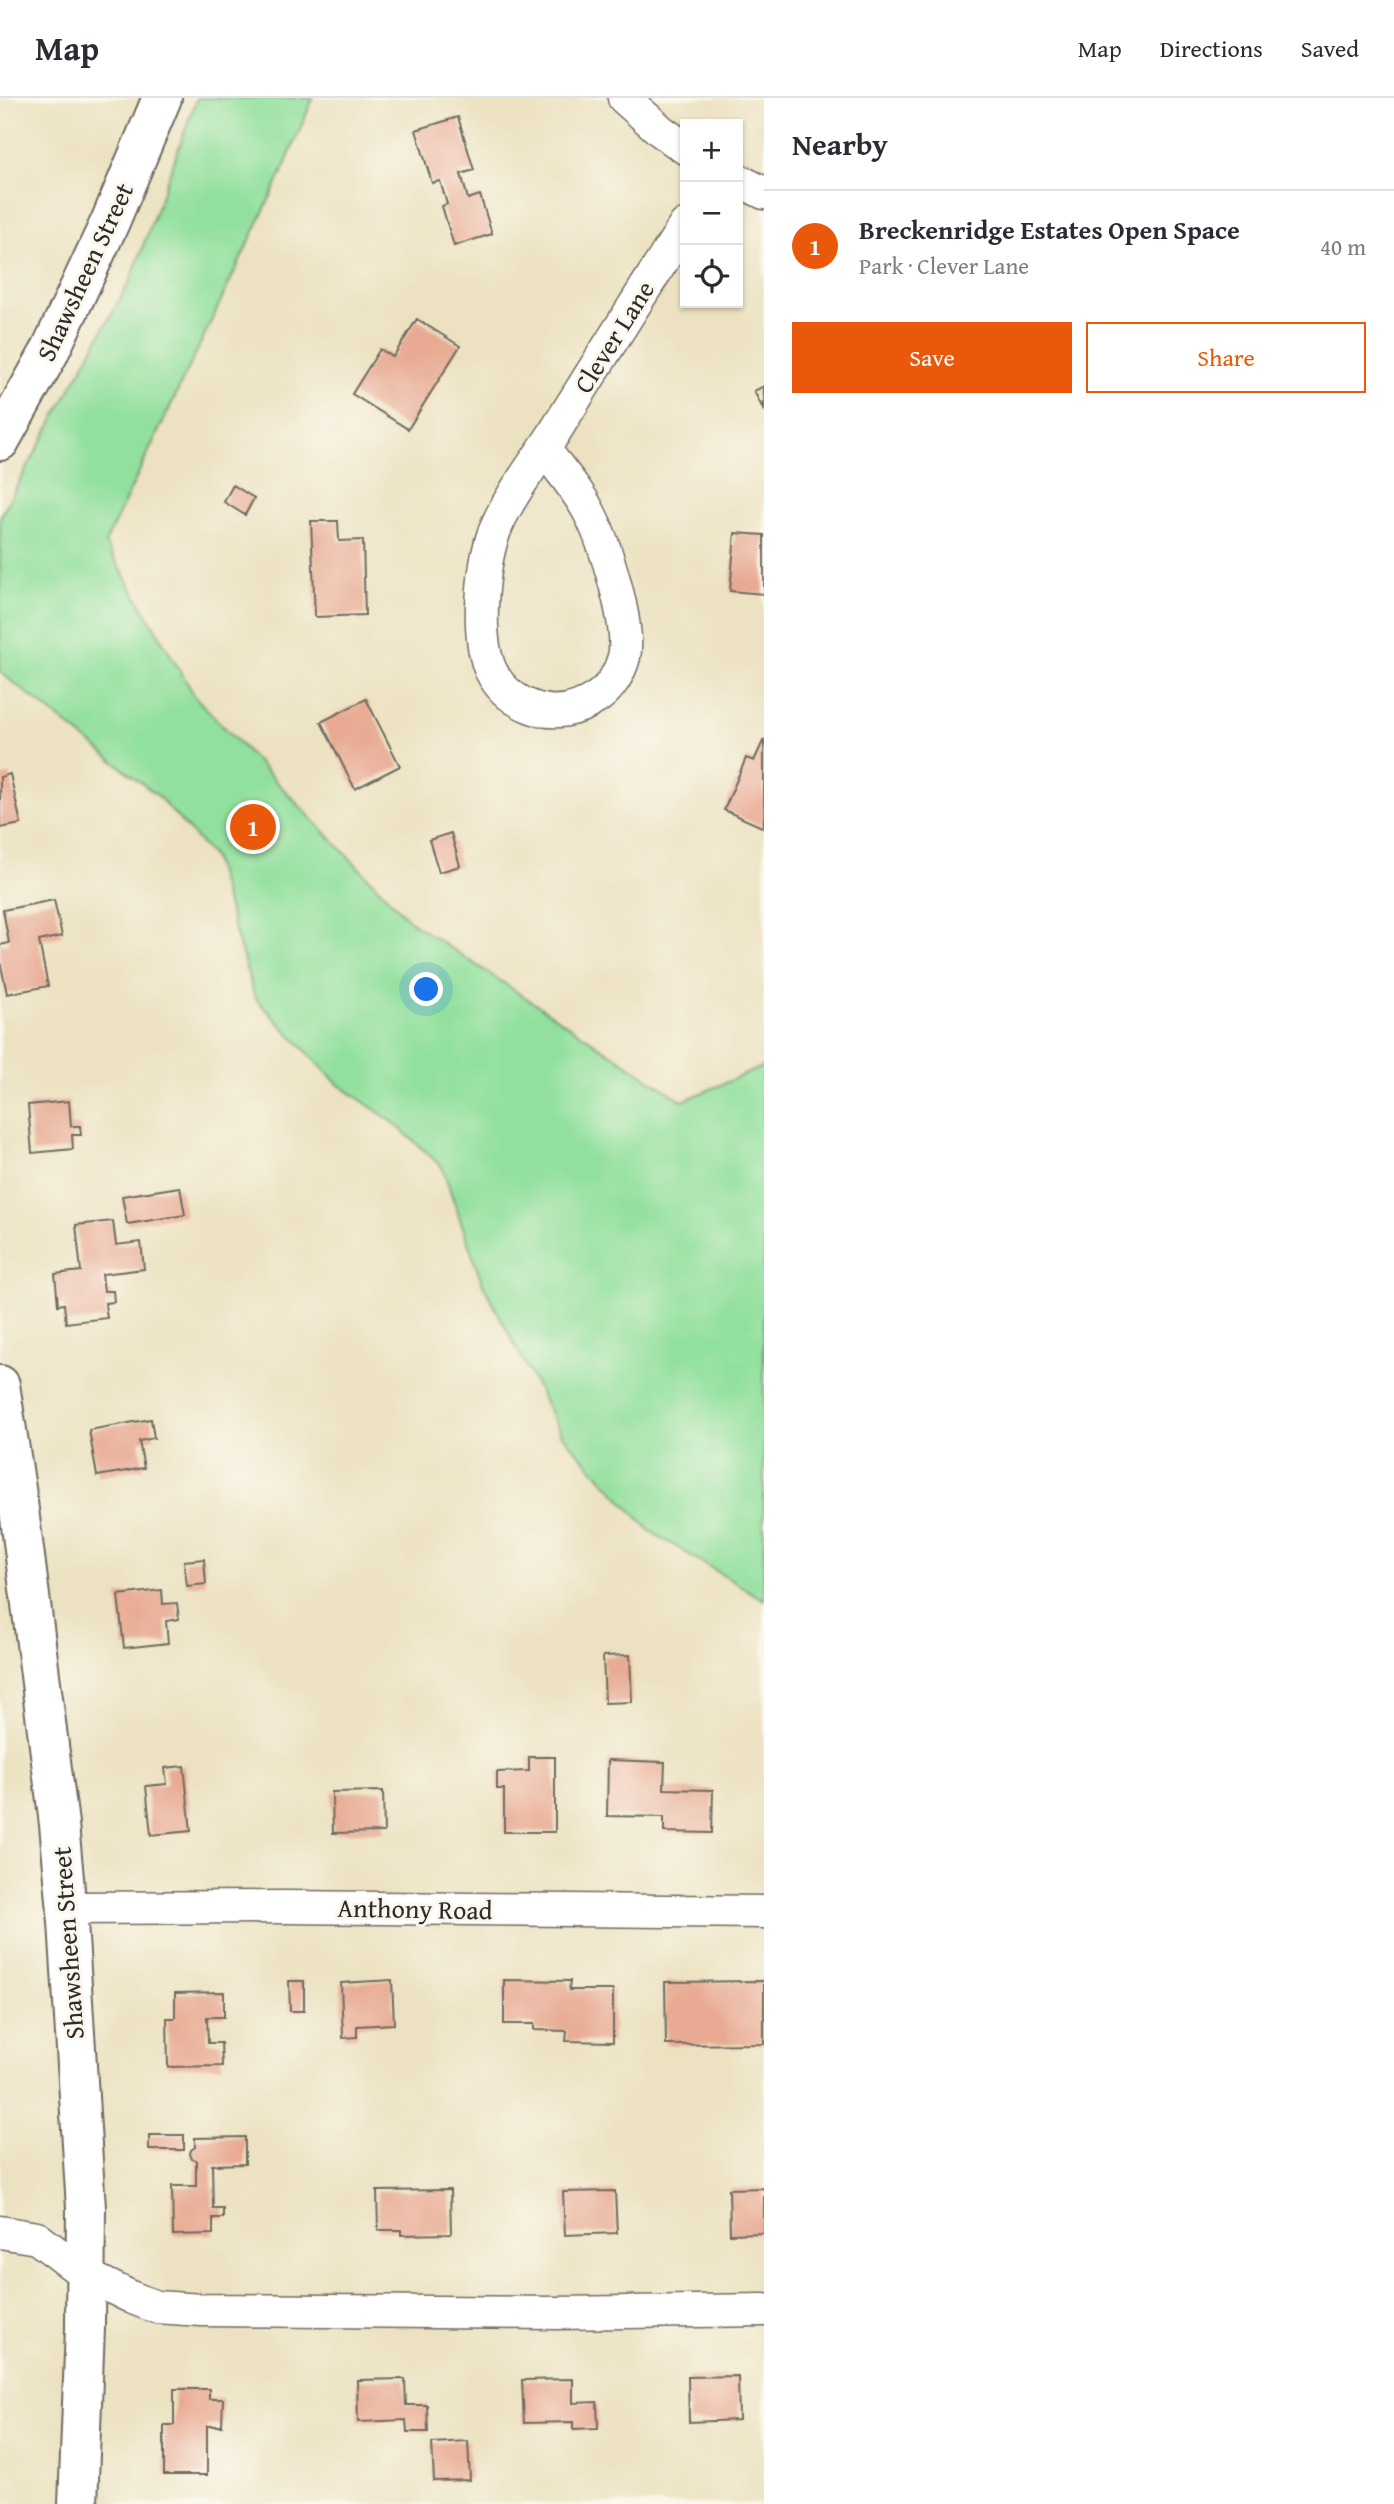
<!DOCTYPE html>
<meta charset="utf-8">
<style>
:root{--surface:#fff;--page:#f7f7f7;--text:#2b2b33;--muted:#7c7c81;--line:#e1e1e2;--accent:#ea580c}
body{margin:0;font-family:"Gentium Book Plus",serif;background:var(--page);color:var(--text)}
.controls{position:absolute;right:21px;top:21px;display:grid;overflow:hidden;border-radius:0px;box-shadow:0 2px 5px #0004}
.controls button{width:63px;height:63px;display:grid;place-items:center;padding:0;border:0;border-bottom:2px solid var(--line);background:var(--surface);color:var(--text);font:35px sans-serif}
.you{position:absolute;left:427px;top:892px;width:24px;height:24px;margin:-18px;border:5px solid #fff;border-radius:50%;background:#1a73e8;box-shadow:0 0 0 10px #1a73e833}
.badge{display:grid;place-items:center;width:46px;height:46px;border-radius:50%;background:var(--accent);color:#fff;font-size:23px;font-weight:700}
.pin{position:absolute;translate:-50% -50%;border:4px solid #fff;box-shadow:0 2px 7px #0006}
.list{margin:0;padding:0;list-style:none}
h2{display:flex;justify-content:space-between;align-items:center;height:91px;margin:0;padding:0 28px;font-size:30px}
h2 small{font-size:23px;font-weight:400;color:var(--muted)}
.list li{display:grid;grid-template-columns:46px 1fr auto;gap:21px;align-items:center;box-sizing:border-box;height:112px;padding:0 28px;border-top:2px solid var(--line)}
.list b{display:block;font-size:26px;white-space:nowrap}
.list p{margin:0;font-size:23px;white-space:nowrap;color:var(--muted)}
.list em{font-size:23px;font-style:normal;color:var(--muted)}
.actions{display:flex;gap:14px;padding:21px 28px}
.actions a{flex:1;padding:16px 0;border:2px solid var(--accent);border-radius:0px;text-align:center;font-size:24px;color:var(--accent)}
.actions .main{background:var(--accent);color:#fff}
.icon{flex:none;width:38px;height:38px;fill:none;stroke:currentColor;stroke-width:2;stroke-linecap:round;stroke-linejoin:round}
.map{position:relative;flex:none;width:764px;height:2406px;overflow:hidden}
header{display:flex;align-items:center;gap:42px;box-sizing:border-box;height:98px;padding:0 35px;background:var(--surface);border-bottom:2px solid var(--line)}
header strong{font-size:33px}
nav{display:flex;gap:38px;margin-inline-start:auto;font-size:24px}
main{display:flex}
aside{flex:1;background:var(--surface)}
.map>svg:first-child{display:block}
.green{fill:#92e09d;stroke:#5e8664;stroke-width:2}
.building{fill:#e8aa93}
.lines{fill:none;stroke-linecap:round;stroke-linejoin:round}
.minor-casing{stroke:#6f6b60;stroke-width:35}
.secondary-casing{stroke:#6f6b60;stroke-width:42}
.minor{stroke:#fff;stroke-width:32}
.secondary{stroke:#fff;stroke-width:38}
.labels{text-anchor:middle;stroke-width:6;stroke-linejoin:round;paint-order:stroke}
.street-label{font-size:26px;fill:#2b2b2b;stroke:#fbf7ec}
</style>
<header>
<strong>Map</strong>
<nav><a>Map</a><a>Directions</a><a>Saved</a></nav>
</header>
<main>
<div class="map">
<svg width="764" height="2406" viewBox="0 0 764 2406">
<rect width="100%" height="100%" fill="#fbf7ec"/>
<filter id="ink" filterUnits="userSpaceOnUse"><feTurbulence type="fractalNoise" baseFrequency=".0143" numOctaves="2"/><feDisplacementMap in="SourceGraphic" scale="14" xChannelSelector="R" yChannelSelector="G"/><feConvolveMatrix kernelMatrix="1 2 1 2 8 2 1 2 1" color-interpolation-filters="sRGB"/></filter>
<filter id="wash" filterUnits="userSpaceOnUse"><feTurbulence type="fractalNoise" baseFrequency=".00686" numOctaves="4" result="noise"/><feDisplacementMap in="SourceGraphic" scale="28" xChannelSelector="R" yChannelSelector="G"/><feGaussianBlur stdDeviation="1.57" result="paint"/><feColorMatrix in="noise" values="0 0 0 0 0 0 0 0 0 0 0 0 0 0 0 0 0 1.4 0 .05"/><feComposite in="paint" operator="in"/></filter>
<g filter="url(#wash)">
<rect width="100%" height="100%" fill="#ece2c1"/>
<path class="green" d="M197 0H313L280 79 105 445 196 600 411 824 683 1003 764 968V1502L650 1433 562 1337 482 1184 442 1069 393 1024 339 987 255 900 213 759 158 698 0 574V419L131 181Z"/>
<g id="blocks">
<path class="building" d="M458 19 474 72 461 76 468 101 480 97 492 136 454 148 442 108 447 106 440 83 432 85 416 32Z
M417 221 460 248 408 331 352 296 380 251 393 259Z
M764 288V313L754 293Z
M233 387 254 400 245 417 224 404Z
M311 423H338L339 443 363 442 365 517 315 519Z
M735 435 764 437V496L730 493Z
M366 601 400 668 355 691 321 624Z
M764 641V730L724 712 746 660 754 663Z
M10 676 21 726 0 730V679Z
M451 735 460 768 439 774 429 742Z
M54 802 62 838 39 843 48 888 7 896 0 863V847L9 845 3 812Z
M69 1003 71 1028H80L81 1037H72L73 1051 32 1055 28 1007Z
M180 1089 185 1117 127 1126 122 1098Z
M113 1123 116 1147 141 1144 144 1171 102 1176 104 1193H113L114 1204 105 1205 107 1220 66 1225 64 1206 58 1207 55 1176 81 1173 76 1127Z
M151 1321 154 1340 139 1343 144 1370 97 1378 89 1332Z
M204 1461 206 1486 187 1488 184 1463Z
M162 1492 163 1506 177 1505 179 1521 166 1523 168 1545 124 1550 118 1497Z
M630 1557 632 1604 605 1605 603 1558Z
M529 1659H555V1734H504V1691H497V1674L529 1673Z
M608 1662 665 1664 664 1691 713 1692 712 1735 664 1734V1719L607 1718Z
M184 1668 191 1733 151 1737 146 1688 167 1686 165 1670Z
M383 1693 384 1734 333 1735 332 1694Z
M392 1882 394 1926 357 1928V1939L343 1940 341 1885Z
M504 1882 570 1883 569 1892H613V1944L566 1943 567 1933 534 1932V1926H504Z
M289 1883H304V1913H290Z
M764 1883V1946L666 1947 665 1884Z
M224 1894V1919H207L208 1945H221L222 1968 168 1969 167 1920H175V1895Z
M149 2037H184V2052H149Z
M245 2039V2066L212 2067 213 2110H223V2120H213V2136L173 2137 172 2088H196V2062L192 2061 190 2056 191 2052 195 2049V2040Z
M764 2090V2135L730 2136 729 2091Z
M450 2092 451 2136 401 2137V2132H378L377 2093Z
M615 2093 617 2135 565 2137 563 2094Z
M738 2278 739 2322 689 2324 688 2279Z
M405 2281 406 2307H427L428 2334H407L406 2322 358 2324 357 2282Z
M573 2281V2305L597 2304 598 2330 573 2331V2324L524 2325 522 2282Z
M174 2291H209V2301H223L222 2328H207V2377H164V2327H174Z
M468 2343 470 2382 434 2383 432 2345Z"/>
</g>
</g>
<g filter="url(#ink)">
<use href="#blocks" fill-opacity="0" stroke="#6f6b60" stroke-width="2"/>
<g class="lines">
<defs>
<path id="minor" d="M624 0 661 33 685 50
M738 82 764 95
M544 351C560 372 578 392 590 416 605 445 631 528 624 559 620 574 611 589 599 598 578 613 553 618 529 608 512 601 499 589 491 573 475 538 482 462 497 427 511 396 534 366 553 337 596 267 641 197 685 127
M67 1810 286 1809 764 1814
M0 2134 37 2140 86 2177 133 2200 156 2209 202 2212 557 2215 764 2212"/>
<path id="secondary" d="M0 343 49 255 110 124 162 0
M0 1287 18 1404 59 1726 68 1824 86 2110 85 2230 78 2406"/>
</defs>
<use href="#minor" class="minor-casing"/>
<use href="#secondary" class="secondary-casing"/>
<use href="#minor" class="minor"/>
<use href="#secondary" class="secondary"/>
</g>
</g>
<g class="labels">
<g class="street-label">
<text transform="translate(85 174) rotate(-65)" y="9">Shawsheen Street</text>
<text transform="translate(614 239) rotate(-58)" y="9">Clever Lane</text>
<text transform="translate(415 1811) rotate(1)" y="9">Anthony Road</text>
<text transform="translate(68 1845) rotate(-94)" y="9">Shawsheen Street</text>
</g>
</g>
</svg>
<div class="controls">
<button>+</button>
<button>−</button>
<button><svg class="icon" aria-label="locate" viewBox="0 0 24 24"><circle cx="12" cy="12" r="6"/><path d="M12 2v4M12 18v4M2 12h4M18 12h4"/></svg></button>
</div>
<div class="you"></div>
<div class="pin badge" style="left:253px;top:729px">1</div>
</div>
<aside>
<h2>Nearby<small></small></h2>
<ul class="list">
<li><span class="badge">1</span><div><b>Breckenridge Estates Open Space</b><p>Park · Clever Lane</p></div><em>40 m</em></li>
</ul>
<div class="actions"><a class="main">Save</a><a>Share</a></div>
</aside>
</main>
